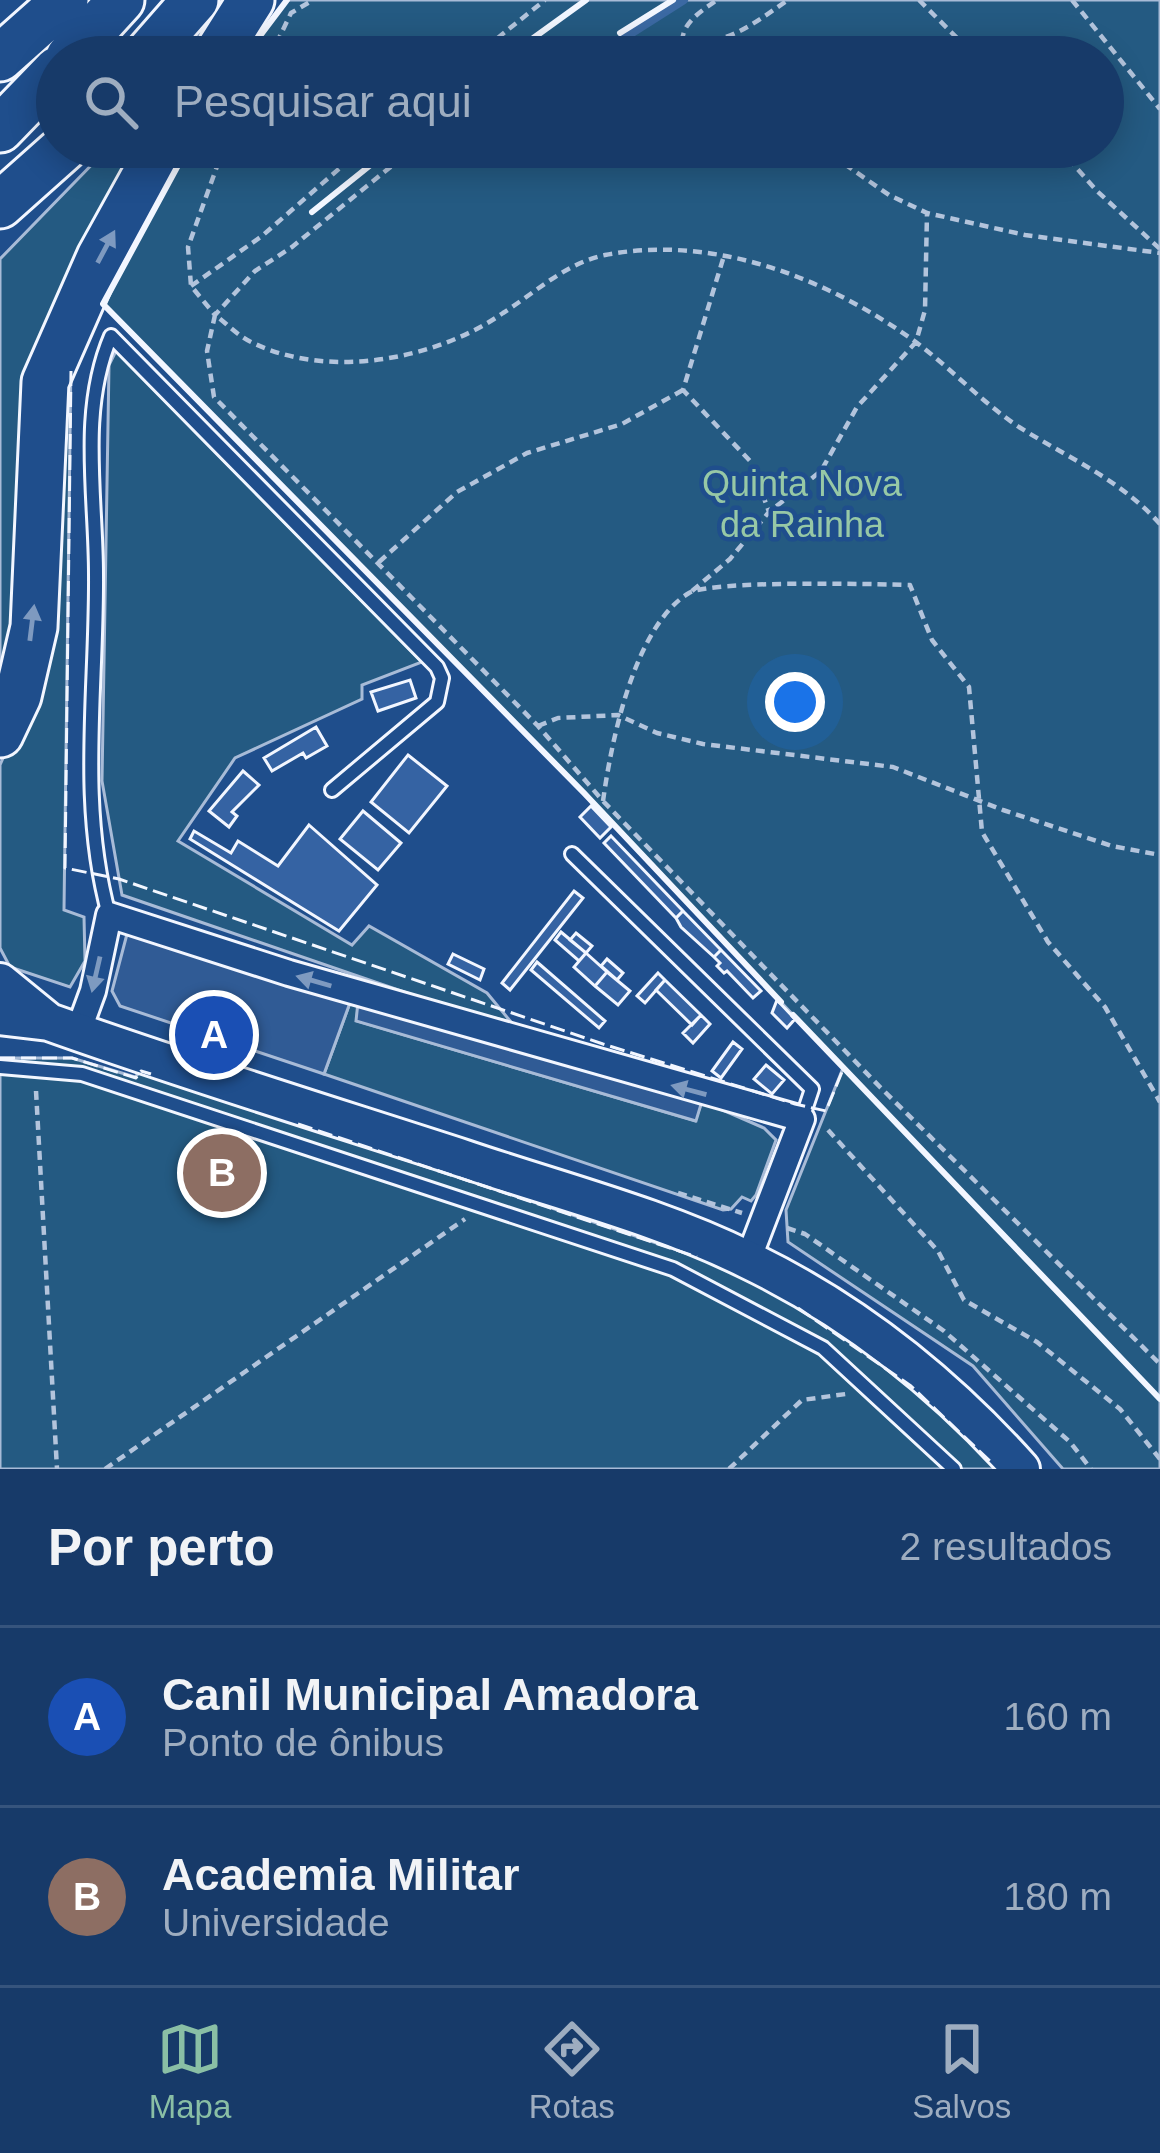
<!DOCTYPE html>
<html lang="pt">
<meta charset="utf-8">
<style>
:root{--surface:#173a69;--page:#244571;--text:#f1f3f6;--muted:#9eadc0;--line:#36547d;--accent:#8abfa5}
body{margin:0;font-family:Helvetica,sans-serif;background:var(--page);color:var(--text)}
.you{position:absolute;left:795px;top:702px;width:42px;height:42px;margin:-30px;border:9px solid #fff;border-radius:50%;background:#1a73e8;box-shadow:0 0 0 18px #1a73e833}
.badge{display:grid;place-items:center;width:78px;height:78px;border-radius:50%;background:var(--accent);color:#fff;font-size:39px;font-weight:700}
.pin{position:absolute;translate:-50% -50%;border:6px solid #fff;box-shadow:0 3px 12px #0006}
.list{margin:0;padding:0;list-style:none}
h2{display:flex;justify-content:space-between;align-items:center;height:156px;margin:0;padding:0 48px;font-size:51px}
h2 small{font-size:39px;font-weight:400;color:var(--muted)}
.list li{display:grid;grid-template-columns:78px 1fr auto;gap:36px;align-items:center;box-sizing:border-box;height:180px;padding:0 48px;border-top:3px solid var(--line)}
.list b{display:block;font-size:45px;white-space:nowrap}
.list p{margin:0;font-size:39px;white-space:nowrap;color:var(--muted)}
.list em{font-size:39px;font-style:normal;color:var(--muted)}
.icon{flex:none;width:66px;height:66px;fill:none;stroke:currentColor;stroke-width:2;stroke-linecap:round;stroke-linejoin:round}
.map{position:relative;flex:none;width:1160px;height:1469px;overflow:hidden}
.search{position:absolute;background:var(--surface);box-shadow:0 6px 30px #0003;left:36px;right:36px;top:36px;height:132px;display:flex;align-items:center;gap:30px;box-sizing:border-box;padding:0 42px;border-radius:66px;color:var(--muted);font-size:45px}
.sheet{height:516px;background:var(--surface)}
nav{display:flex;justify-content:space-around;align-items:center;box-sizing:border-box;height:168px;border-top:3px solid var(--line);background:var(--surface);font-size:33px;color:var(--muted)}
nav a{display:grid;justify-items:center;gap:6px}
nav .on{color:var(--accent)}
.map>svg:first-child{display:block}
.green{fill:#245a82;stroke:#a8bbd7;stroke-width:3}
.parking{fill:#305b95;stroke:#a8bbd7;stroke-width:3}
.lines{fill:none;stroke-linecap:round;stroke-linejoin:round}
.stream{stroke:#3b69a3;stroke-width:8}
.building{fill:#3563a3;stroke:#f2f6ff;stroke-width:3}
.lane-casing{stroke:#f2f6ff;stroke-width:18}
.street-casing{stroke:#f2f6ff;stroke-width:30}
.secondary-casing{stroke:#f2f6ff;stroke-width:42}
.highway-casing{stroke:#f2f6ff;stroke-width:51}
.path{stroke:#b3c4dc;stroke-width:4.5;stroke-dasharray:9 6;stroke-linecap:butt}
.lane{stroke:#1f4e8c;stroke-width:12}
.street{stroke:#1f4e8c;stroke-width:24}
.secondary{stroke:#1f4e8c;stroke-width:36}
.highway{stroke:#1f4e8c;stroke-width:45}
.fence{stroke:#f2f6ff;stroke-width:3;stroke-dasharray:15 6;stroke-linecap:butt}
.wall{stroke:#f2f6ff;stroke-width:6}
.oneway{fill:#7e9ac0}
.labels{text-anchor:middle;stroke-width:9;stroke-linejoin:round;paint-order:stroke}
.park-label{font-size:36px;fill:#97c8a6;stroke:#1f4e8c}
</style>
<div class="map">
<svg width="1160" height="1469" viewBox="0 0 1160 1469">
<rect width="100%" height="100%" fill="#1f4e8c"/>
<path class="green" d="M287 0H1160V1469H1063L973 1366 788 1242 786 1210 843 1068 584 793 103 304 188 147H1103V57H244Z
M109 147H151L95 242 0 696V259Z
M116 351 422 662 362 685V699L235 758 178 841 352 945 369 926 487 993 511 1022 442 1005 122 895 102 781 109 365Z
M71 358 64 910 84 917 85 961 70 987 10 967 0 948V765L29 698 49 397Z
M351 1000 358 1002 357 1021 695 1121 702 1101 764 1128 776 1140 756 1195 751 1201 742 1197 731 1209 723 1210 324 1074Z
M0 1058H72L135 1077 141 1071 728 1267 827 1324 911 1386 999 1469H0Z"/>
<path class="parking" d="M127 934 351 1000 324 1074 120 1006 112 991Z
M358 1002 702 1101 696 1121 356 1021Z"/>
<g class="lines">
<path class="stream" d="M621 40 684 0"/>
</g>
<path class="building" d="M410 680 416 698 378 711 371 692Z
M316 727 327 746 306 758 303 753 272 771 264 758Z
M408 755 447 786 409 833 371 802Z
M243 771 259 785 232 812 237 816 229 827 209 811Z
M591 806 611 827 600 838 580 817Z
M363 811 401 843 378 870 340 839Z
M309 825 377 885 339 931 190 839 194 831 231 853 238 841 278 866Z
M611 836 683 911 676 918 604 843Z
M574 891 583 898 510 990 502 983Z
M683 911 721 950 714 957 681 927 676 918Z
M561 932 586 953 579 961 555 940Z
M576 933 592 946 586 953 570 940Z
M721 950 761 991 753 998 727 971 724 973 717 966 720 963 714 957Z
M586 953 607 972 595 986 574 967Z
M453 954 484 969 480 980 448 964Z
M607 959 623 973 617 980 601 966Z
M537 962 605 1021 599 1028 531 970Z
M607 972 630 991 618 1005 595 986Z
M658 973 665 980 645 1003 637 996Z
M665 980 701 1015 692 1025 656 990Z
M777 1000 795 1019 787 1028 772 1013Z
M701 1015 710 1024 693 1043 683 1033Z
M733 1042 742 1049 721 1078 712 1071Z
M766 1065 784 1080 772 1094 754 1079Z"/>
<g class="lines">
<defs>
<path id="lane" d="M572 854 812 1089 802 1119
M109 915C78 802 97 690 96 574 96 495 79 411 111 336L437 667 442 678 437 702 332 790
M0 1067 82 1074 673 1269 823 1348 954 1469"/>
<path id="street" d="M78 1032 93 991 109 915 289 973 802 1119 748 1260"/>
<path id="secondary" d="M0 982 49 1022
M0 1016 49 1022C186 1071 326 1114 465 1159 559 1191 659 1216 748 1260 854 1311 943 1382 1021 1469"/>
<path id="highway" d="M69 57 121 0
M145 57 195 0
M215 57 251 0
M0 58 65 0
M0 129 57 70
M0 205 65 147
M0 734 18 696 34 627 45 382 100 257 161 147"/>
</defs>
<use href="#lane" class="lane-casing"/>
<use href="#street" class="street-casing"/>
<use href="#secondary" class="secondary-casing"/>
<use href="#highway" class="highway-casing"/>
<path class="path" d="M919 0 976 57
M1072 0 1160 109
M682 45C730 43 750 26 788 0
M682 45 698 57
M270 57 291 13 313 0
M474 57 545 0
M642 57 682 45C681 23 700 12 717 0
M224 147 188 247 191 286 215 315 255 271 292 247 415 147
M820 147 889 195 927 213 1025 235 1160 253
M1058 147 1097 191 1160 249
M723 259 683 390 751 462 769 512
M191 286 262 236 364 147
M1160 524C1120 479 1068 458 1019 427 980 401 950 367 913 340 826 278 714 234 605 255 566 263 536 292 503 313 436 360 327 380 251 342 238 336 226 323 215 315L207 351 214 397 538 726 603 801 880 1087 1160 1364
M379 562 457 492 527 453 622 424 683 390
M692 591 730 559 769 512 821 471 857 407 916 342 925 310 927 213
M538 726 558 718 618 715 657 733 703 744 893 767 1003 810 1112 846 1160 855
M603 801C611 743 634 626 689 593 712 580 875 584 910 585L932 640 969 687 982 832 1048 942 1105 1007 1160 1102
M36 1091 57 1469
M828 1130 938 1251 964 1300 1037 1342 1120 1409 1160 1459
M678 1193 742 1213
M787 1228 805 1234 944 1331 1070 1442 1091 1469
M105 1469 465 1219
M729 1469 802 1400 846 1394"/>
<use href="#lane" class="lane"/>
<use href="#street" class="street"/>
<use href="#secondary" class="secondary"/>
<use href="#highway" class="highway"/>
<path class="fence" d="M71 371 65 868 119 879 603 1044 795 1104 826 1111 844 1067
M0 1058H72L136 1078 141 1071 151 1074
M298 1124 697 1257
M798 1308 911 1386 994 1465"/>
<path class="wall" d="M620 33 673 0
M244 57 287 0
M507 57 586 0
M188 147 103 304 584 793 781 1002
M312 212 393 147
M793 1015 1160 1399"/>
</g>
<defs><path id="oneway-solid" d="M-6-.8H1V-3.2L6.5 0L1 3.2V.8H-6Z" transform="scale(3)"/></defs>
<g class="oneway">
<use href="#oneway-solid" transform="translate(106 247) rotate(-62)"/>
<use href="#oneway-solid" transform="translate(32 623) rotate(-83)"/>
<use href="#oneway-solid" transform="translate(96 974) rotate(103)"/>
<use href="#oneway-solid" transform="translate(314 981) rotate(-164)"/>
<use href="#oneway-solid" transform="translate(689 1090) rotate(-165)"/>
</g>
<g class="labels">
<g class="park-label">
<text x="802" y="496">Quinta Nova<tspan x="802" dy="41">da Rainha</tspan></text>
</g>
</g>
</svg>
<div class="you"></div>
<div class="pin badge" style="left:214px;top:1035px;background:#1a4fb4">A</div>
<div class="pin badge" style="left:222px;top:1173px;background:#8d6e63">B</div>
<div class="search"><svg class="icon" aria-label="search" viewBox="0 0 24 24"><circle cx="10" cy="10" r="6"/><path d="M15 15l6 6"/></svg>Pesquisar aqui</div>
</div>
<section class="sheet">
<h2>Por perto<small>2 resultados</small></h2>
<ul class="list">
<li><span class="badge" style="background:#1a4fb4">A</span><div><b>Canil Municipal Amadora</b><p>Ponto de ônibus</p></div><em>160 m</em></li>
<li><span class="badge" style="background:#8d6e63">B</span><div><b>Academia Militar</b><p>Universidade</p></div><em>180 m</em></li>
</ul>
</section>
<nav>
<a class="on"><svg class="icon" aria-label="map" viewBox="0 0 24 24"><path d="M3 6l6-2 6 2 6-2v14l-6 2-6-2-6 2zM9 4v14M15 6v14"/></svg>Mapa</a>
<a><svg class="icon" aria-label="directions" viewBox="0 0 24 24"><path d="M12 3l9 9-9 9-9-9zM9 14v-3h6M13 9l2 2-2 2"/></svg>Rotas</a>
<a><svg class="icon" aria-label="saved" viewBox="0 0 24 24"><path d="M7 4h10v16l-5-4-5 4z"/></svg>Salvos</a>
</nav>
